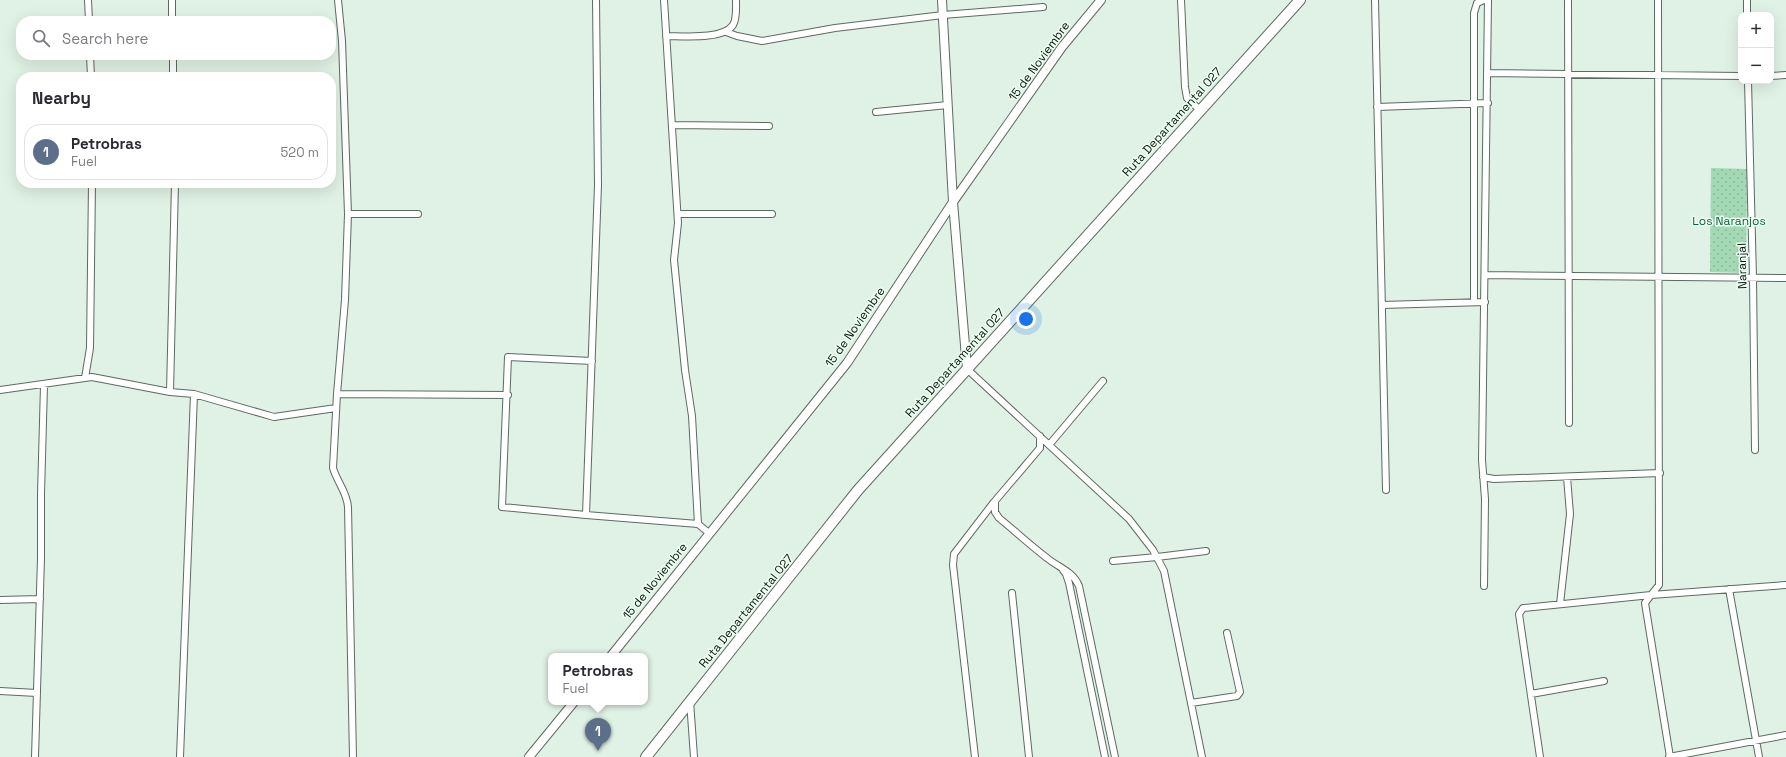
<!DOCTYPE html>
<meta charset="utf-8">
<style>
:root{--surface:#fff;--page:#f2f2f3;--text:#2b2b33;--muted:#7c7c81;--line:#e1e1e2;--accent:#b45309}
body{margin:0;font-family:"Space Grotesk",sans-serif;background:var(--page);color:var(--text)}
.controls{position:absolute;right:12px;top:12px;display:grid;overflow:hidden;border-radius:8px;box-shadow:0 4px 16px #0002}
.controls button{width:36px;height:36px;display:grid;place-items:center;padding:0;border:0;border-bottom:1px solid var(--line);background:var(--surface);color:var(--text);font:20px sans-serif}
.you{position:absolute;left:1026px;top:319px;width:14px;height:14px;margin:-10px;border:3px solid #fff;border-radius:50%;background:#1a73e8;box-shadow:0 0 0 6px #1a73e833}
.badge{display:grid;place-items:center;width:26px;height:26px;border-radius:50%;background:var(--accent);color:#fff;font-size:13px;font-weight:700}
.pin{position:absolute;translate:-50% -33px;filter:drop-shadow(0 1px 2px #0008)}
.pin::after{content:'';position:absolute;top:21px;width:14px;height:12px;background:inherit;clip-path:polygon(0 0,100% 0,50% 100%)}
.popup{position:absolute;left:548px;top:653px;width:100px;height:52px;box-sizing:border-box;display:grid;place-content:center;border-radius:8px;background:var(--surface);filter:drop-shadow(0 1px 3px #0005);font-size:13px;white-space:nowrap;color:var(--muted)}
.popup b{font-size:15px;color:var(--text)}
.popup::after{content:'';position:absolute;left:50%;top:100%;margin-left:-8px;border:8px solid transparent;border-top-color:var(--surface)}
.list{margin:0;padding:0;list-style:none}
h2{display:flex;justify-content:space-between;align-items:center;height:52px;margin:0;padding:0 16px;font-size:17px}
h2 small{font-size:13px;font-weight:400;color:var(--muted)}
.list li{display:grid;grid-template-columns:26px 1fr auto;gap:12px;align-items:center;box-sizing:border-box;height:56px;margin:0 8px 8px;padding:0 8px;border:1px solid var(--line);border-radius:16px}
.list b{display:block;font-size:15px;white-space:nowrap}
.list p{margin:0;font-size:13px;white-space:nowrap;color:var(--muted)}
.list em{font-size:13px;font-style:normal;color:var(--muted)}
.icon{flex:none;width:22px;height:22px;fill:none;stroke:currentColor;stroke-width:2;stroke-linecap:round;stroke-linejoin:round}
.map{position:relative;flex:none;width:1786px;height:757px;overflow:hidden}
.search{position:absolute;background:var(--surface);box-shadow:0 4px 16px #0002;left:16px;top:16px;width:320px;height:44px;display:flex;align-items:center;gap:10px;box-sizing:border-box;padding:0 14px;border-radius:16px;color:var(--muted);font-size:15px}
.panel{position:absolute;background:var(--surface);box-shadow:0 4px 16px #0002;left:16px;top:72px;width:320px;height:116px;border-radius:16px}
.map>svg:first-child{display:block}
.park{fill:url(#park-dots)}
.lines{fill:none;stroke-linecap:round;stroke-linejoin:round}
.minor-casing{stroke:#5c6b61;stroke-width:8}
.tertiary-casing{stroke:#5c6b61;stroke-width:10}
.primary-casing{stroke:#5c6b61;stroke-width:12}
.minor{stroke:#fff;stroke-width:6}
.tertiary{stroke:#fff;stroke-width:8}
.primary{stroke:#fff;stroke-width:10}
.labels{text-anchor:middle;stroke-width:3;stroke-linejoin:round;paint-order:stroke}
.street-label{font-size:12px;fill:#0e1410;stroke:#edfff2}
.park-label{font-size:12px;fill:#0a6336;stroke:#edfff2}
</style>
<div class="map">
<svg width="1786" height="757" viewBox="0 0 1786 757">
<defs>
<pattern id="park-dots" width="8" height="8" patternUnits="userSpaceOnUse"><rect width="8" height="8" fill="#a2d8b3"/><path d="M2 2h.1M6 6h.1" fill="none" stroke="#8ab899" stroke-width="1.8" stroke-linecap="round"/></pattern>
</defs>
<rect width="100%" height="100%" fill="#e0f1e5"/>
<path class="park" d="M1711 168 1747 169 1746 273 1710 272Z"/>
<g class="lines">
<defs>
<path id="minor" d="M88 0 89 21
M172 0V21
M338 0 342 41 348 214 345 300 337 394 508 395
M664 0 678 223 674 260 685 370 692 416 698 524 709 533
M1181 0 1185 87 1187 98 1200 110
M1375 0 1386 490
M1568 0 1569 423
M1747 0V15
M726 32 737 36 762 41 835 28 943 15 1043 7
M666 36C683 36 723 40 733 25 737 19 736 7 736 0
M90 55 91 77
M173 55V77
M1488 73 1741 76
M1771 76 1786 75
M1748 81 1753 278 1755 450
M1377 107 1488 103
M876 112 948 105
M672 125 769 126
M348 214H418
M678 214H772
M1485 275 1786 278
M1474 302V13L1477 3 1484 0
M1382 305 1485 302
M592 361 508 357 502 507 586 515 598 185 596 0
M967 369 1129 519 1153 550 1164 571 1202 757
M85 378 90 348 92 183
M0 390 92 377 170 392 194 394 274 417 336 408
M170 392 175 183
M337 394 333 468C337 482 347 492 348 507L353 757
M1040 436V448L995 501V512L999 518C1015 531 1030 545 1047 558 1059 568 1073 571 1079 586L1115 757
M1049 445 1103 381
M1483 477 1494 479 1660 473
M586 515 698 524
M1113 561 1157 557 1206 551
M1063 570 1066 574 1069 583 1105 757
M1484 586 1485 499 1482 460 1488 0
M1729 589 1759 757
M1012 593 1029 757
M0 600 40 599
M1560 604 1570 514 1567 477
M0 691 37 693
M1531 694 1604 681
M690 701 694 757
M1191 703 1237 696 1240 692 1227 633
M35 757 41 558V494L44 385
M180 757 194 394
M975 757 953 565 954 554 994 502
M1540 757 1519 614 1523 608 1651 595 1659 585 1658 0
M1669 757 1786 735
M1670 757 1645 603 1651 595 1786 585"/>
<path id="tertiary" d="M942 0 953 202 967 369
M611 656 847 363 953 202 1062 47 1101 0
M529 757 574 702"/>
<path id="primary" d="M646 757 858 490 1300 0"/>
</defs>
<use href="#minor" class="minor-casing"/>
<use href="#tertiary" class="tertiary-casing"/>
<use href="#primary" class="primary-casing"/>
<use href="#minor" class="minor"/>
<use href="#tertiary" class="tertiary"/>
<use href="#primary" class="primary"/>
</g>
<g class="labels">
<g class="street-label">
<text transform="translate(1039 61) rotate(-54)" y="4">15 de Noviembre</text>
<text transform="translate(1172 122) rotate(-48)" y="4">Ruta Departamental 027</text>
<text transform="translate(1742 266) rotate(-91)" y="4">Naranjal</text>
<text transform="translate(855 327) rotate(-55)" y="4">15 de Noviembre</text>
<text transform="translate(955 363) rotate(-48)" y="4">Ruta Departamental 027</text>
<text transform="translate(655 581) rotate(-51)" y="4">15 de Noviembre</text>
<text transform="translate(746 611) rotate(-51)" y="4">Ruta Departamental 027</text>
</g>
<g class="park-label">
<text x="1729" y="225">Los Naranjos</text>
</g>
</g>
</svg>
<div class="controls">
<button>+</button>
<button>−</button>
</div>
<div class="you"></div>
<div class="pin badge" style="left:598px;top:751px;background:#5c6f8a">1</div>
<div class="popup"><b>Petrobras</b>Fuel</div>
<div class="search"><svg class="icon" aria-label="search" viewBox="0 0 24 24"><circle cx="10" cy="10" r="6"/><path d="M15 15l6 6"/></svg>Search here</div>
<section class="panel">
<h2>Nearby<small></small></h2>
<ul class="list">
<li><span class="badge" style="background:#5c6f8a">1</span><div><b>Petrobras</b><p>Fuel</p></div><em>520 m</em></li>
</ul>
</section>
</div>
